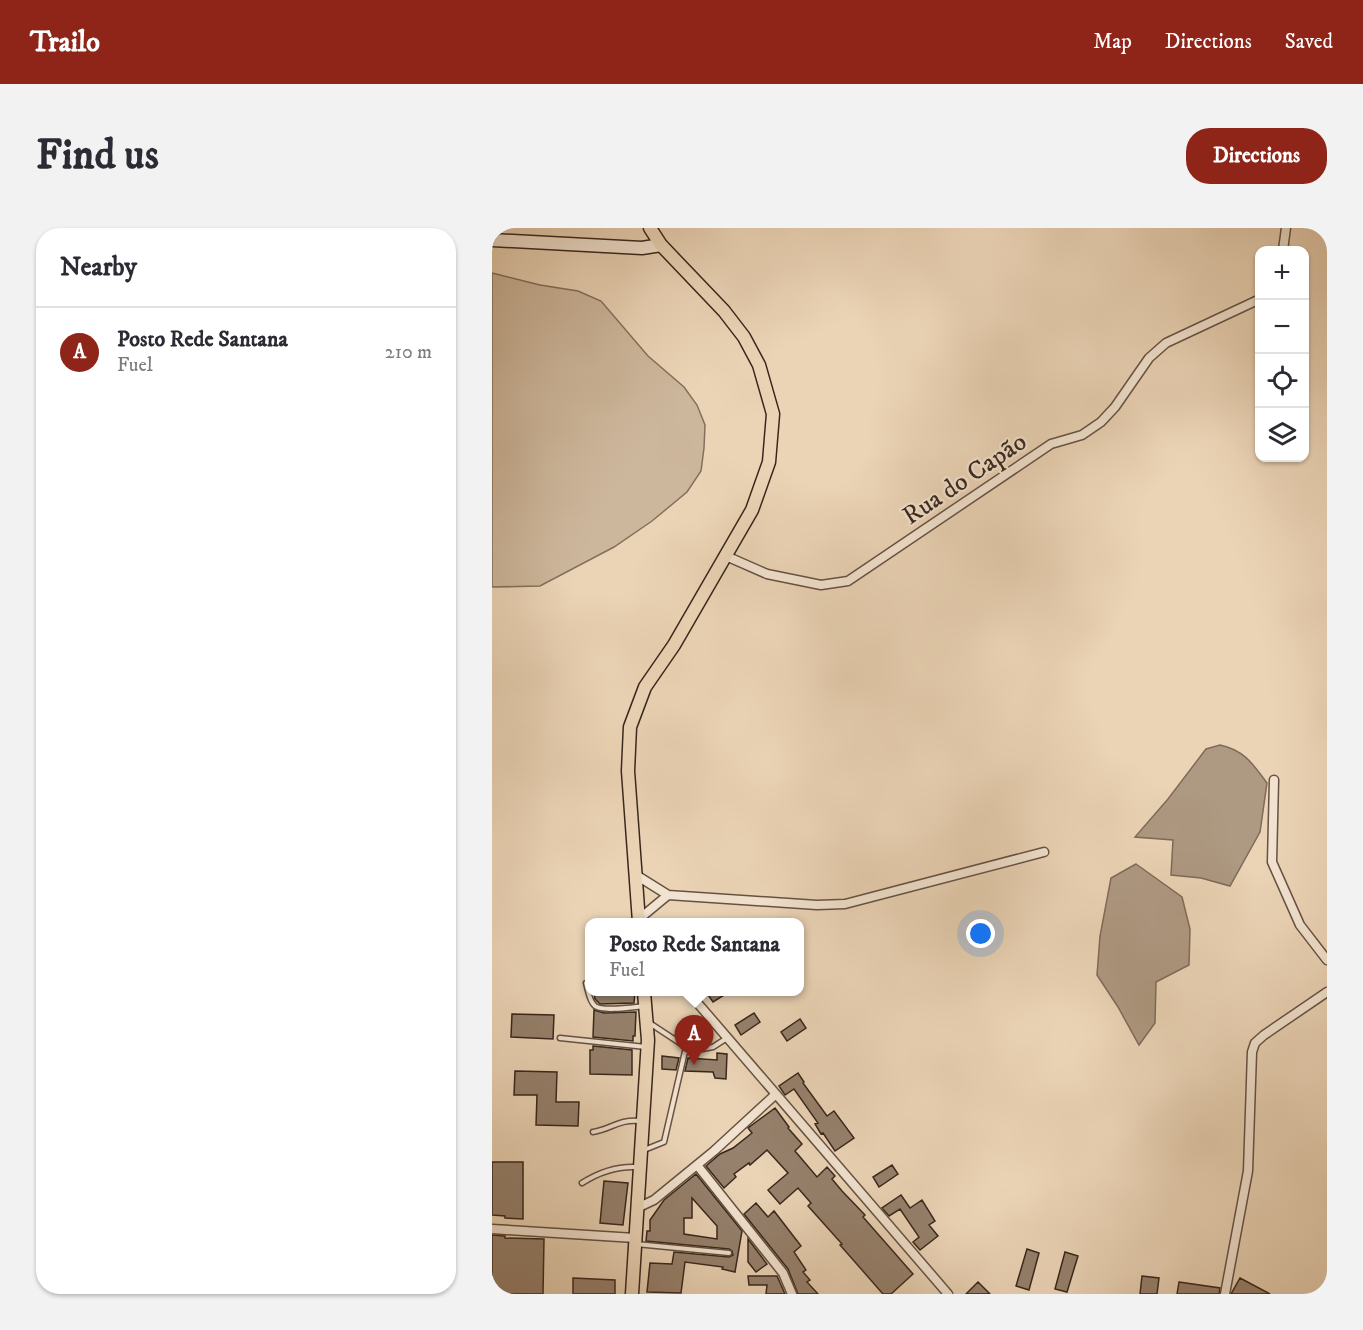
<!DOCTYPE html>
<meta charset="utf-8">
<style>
:root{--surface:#fff;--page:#f2f2f3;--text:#2b2b33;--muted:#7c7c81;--line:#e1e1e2;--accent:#8f2418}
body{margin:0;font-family:"IM FELL DW Pica",serif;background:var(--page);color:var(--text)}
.controls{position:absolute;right:18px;top:18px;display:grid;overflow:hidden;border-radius:12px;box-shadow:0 2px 4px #0004}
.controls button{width:54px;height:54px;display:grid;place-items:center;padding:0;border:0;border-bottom:2px solid var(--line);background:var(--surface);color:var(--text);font:30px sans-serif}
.you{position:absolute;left:489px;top:706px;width:21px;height:21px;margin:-15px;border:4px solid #fff;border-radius:50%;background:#1a73e8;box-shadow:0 0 0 9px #1a73e833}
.badge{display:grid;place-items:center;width:39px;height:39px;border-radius:50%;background:var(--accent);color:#fff;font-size:20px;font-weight:700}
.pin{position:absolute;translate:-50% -50px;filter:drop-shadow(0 2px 3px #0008)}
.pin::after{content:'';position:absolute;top:32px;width:21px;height:18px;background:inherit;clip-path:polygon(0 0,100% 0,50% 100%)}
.popup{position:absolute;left:93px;top:690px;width:219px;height:78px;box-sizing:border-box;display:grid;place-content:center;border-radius:12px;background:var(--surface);filter:drop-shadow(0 2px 4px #0005);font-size:20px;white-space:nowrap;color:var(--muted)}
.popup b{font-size:22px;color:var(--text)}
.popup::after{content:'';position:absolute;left:50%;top:100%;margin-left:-12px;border:12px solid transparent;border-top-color:var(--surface)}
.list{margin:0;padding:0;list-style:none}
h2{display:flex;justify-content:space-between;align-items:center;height:78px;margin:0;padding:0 24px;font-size:26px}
h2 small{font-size:20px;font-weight:400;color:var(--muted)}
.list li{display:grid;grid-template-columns:39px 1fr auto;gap:18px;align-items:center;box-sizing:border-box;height:90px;padding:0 24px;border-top:2px solid var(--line)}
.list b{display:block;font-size:22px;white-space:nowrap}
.list p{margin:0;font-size:20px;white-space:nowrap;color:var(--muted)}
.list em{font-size:20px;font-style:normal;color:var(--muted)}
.icon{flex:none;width:33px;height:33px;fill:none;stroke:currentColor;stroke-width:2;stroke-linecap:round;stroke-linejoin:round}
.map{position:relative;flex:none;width:835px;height:1066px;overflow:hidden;border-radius:24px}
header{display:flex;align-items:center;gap:36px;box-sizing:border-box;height:84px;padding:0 30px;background:var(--accent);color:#fff}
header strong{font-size:28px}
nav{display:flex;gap:33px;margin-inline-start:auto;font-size:21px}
.intro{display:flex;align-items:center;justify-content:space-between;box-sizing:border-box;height:144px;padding:0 36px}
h1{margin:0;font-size:42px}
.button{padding:15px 27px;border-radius:24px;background:var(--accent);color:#fff;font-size:21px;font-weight:700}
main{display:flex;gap:36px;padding:0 36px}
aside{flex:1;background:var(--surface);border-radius:24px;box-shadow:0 2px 4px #0004}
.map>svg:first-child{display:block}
.green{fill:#cdb79c;stroke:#836f5c;stroke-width:1.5}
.water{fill:#ae9982;stroke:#7f6b5a;stroke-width:1.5}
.building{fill:#96816d;stroke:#39271d;stroke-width:1.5;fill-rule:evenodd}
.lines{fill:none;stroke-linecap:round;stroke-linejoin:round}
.lane-casing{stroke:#665243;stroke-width:7}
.street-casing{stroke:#665243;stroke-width:11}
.secondary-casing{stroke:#39271d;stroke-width:15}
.primary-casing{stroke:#39271d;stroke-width:15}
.lane{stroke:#f2e3d0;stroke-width:4}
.street{stroke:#f2e3d0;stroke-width:8}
.secondary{stroke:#f2e3d0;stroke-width:12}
.primary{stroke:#ebd4b6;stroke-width:12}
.labels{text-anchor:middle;stroke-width:4.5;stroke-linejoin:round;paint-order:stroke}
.street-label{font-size:26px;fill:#39271d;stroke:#f2e3d0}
</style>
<header>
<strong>Trailo</strong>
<nav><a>Map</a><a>Directions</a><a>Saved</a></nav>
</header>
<div class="intro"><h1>Find us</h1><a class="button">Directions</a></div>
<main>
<aside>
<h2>Nearby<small></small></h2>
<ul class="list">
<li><span class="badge">A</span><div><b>Posto Rede Santana</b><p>Fuel</p></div><em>210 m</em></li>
</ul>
</aside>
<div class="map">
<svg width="835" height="1066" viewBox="0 0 835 1066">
<rect width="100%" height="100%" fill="#ebd4b6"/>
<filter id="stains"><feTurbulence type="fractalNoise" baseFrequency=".00333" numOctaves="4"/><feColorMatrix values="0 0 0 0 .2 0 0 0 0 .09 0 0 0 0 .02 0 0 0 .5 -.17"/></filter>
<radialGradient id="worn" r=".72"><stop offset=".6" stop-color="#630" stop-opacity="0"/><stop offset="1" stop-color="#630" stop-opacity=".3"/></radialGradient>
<path class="green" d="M0 45 48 57 86 63 109 73 156 128 192 159 205 177 213 197 212 220 209 243 195 264 160 293 122 319 48 358 0 359Z"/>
<path class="water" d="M728 517C752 522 761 536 775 555L768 604 738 658 709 650 679 647 681 612 643 609 676 571 714 521Z
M644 636 690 669 698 701 697 737 664 754 663 795 647 817 626 779 605 747 608 708 619 650Z"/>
<path class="building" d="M102 764H143L142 775 108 776 103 771Z
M214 764H237L221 774Z
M102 782 112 785 144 784 143 808H141V813L101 809Z
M262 785 268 794 249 807 243 797Z
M20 786 62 787 61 811 19 809Z
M308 791 314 800 295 813 289 804Z
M101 818 140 822V847L98 846V822H101Z
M225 825 235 826 234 851 223 850 221 844 193 843 196 830 225 832Z
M170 828 187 830 184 842 170 841Z
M23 843 65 844 64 874H87L86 898 44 897 45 867H22Z
M306 845 312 854 311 855 335 888 342 883 362 910 343 923 331 905 329 906 323 896 326 895 302 861 293 867 287 858Z
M283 880 297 899 296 900 310 916 303 923 325 949 335 939 343 948 340 951 350 963 373 987 371 989 421 1046 399 1066H391L363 1034 348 1017 350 1016 316 978 319 975 306 960 288 976 276 962 296 945 275 922 258 937 257 935 242 946 244 949 232 960 214 938 228 926 241 920 260 905 256 900Z
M0 934H31V991L13 990V988L0 987Z
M400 937 406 946 387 959 381 949Z
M204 946 250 1003 243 1044 230 1041 231 1039 193 1034 189 1065 155 1064 158 1035 180 1036 182 1024 237 1029 241 1027 240 1023 237 1021 154 1013 155 1003H158V992L172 972ZM200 970 225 998V1011L192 1006V990H200Z
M112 953 136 955 131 997 108 995Z
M409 967 418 980 430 972 443 993 437 997 446 1008 428 1022 421 1014 427 1009 408 981 397 988 390 980Z
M264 975 276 989 282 983 309 1018 302 1024 314 1042 311 1044 318 1052 315 1054 326 1066H306L296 1041 252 986Z
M0 1007 13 1008V1010L52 1011 51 1066H0Z
M256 1011 275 1036 264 1044 256 1034Z
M535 1021 547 1025 537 1062 524 1058Z
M573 1024 586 1028 575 1064 563 1061Z
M256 1048H285L293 1066H274L275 1057H257Z
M650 1048 667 1050 665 1066H648Z
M81 1050 123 1052V1066H81Z
M748 1050 778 1066H739Z
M486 1054 498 1066H474Z
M687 1054 728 1060 727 1066H685Z"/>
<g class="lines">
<defs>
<path id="lane" d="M94 755C96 762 97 773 103 778 111 784 142 779 152 778
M68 810 154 819
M193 824 221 819 235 810
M101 904C120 901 126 891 148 893
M152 922 172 914 194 819 159 796
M90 955C107 944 125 938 145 939
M144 1016 237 1025"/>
<path id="street" d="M791 22 794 0
M234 328 275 346 329 357 356 353 559 216 590 207 609 194 623 179 657 130 674 115 768 71
M782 552 780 634 808 697 835 732
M144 647 176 667 325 677 353 676 552 624
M147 691 176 667
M196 764 456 1066
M205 937 291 1045 300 1066
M145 980 162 972 222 923 284 866
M0 1001 143 1010
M733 1066 756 943 760 824 763 815 772 807 835 764"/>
<path id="secondary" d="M0 12 150 20 169 17"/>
<path id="primary" d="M147 694 136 543 138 499 153 459 182 417 260 282 277 234 281 186 267 137 252 109 232 83 169 17 158 0
M140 1066 156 812 152 764"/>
</defs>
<use href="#lane" class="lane-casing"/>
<use href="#street" class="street-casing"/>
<use href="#secondary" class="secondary-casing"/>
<use href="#primary" class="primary-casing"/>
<use href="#lane" class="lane"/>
<use href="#street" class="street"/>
<use href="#secondary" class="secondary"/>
<use href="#primary" class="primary"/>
</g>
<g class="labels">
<g class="street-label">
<text transform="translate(472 250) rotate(-34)" y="9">Rua do Capão</text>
</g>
</g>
<rect width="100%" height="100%" filter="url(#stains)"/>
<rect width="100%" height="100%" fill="url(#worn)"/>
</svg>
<div class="controls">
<button>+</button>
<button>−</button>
<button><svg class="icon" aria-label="locate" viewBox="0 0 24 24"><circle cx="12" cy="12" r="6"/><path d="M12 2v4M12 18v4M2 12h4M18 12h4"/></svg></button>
<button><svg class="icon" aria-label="layers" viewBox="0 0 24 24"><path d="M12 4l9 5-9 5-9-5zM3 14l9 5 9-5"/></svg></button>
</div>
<div class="you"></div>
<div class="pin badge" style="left:202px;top:837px">A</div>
<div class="popup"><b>Posto Rede Santana</b>Fuel</div>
</div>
</main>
